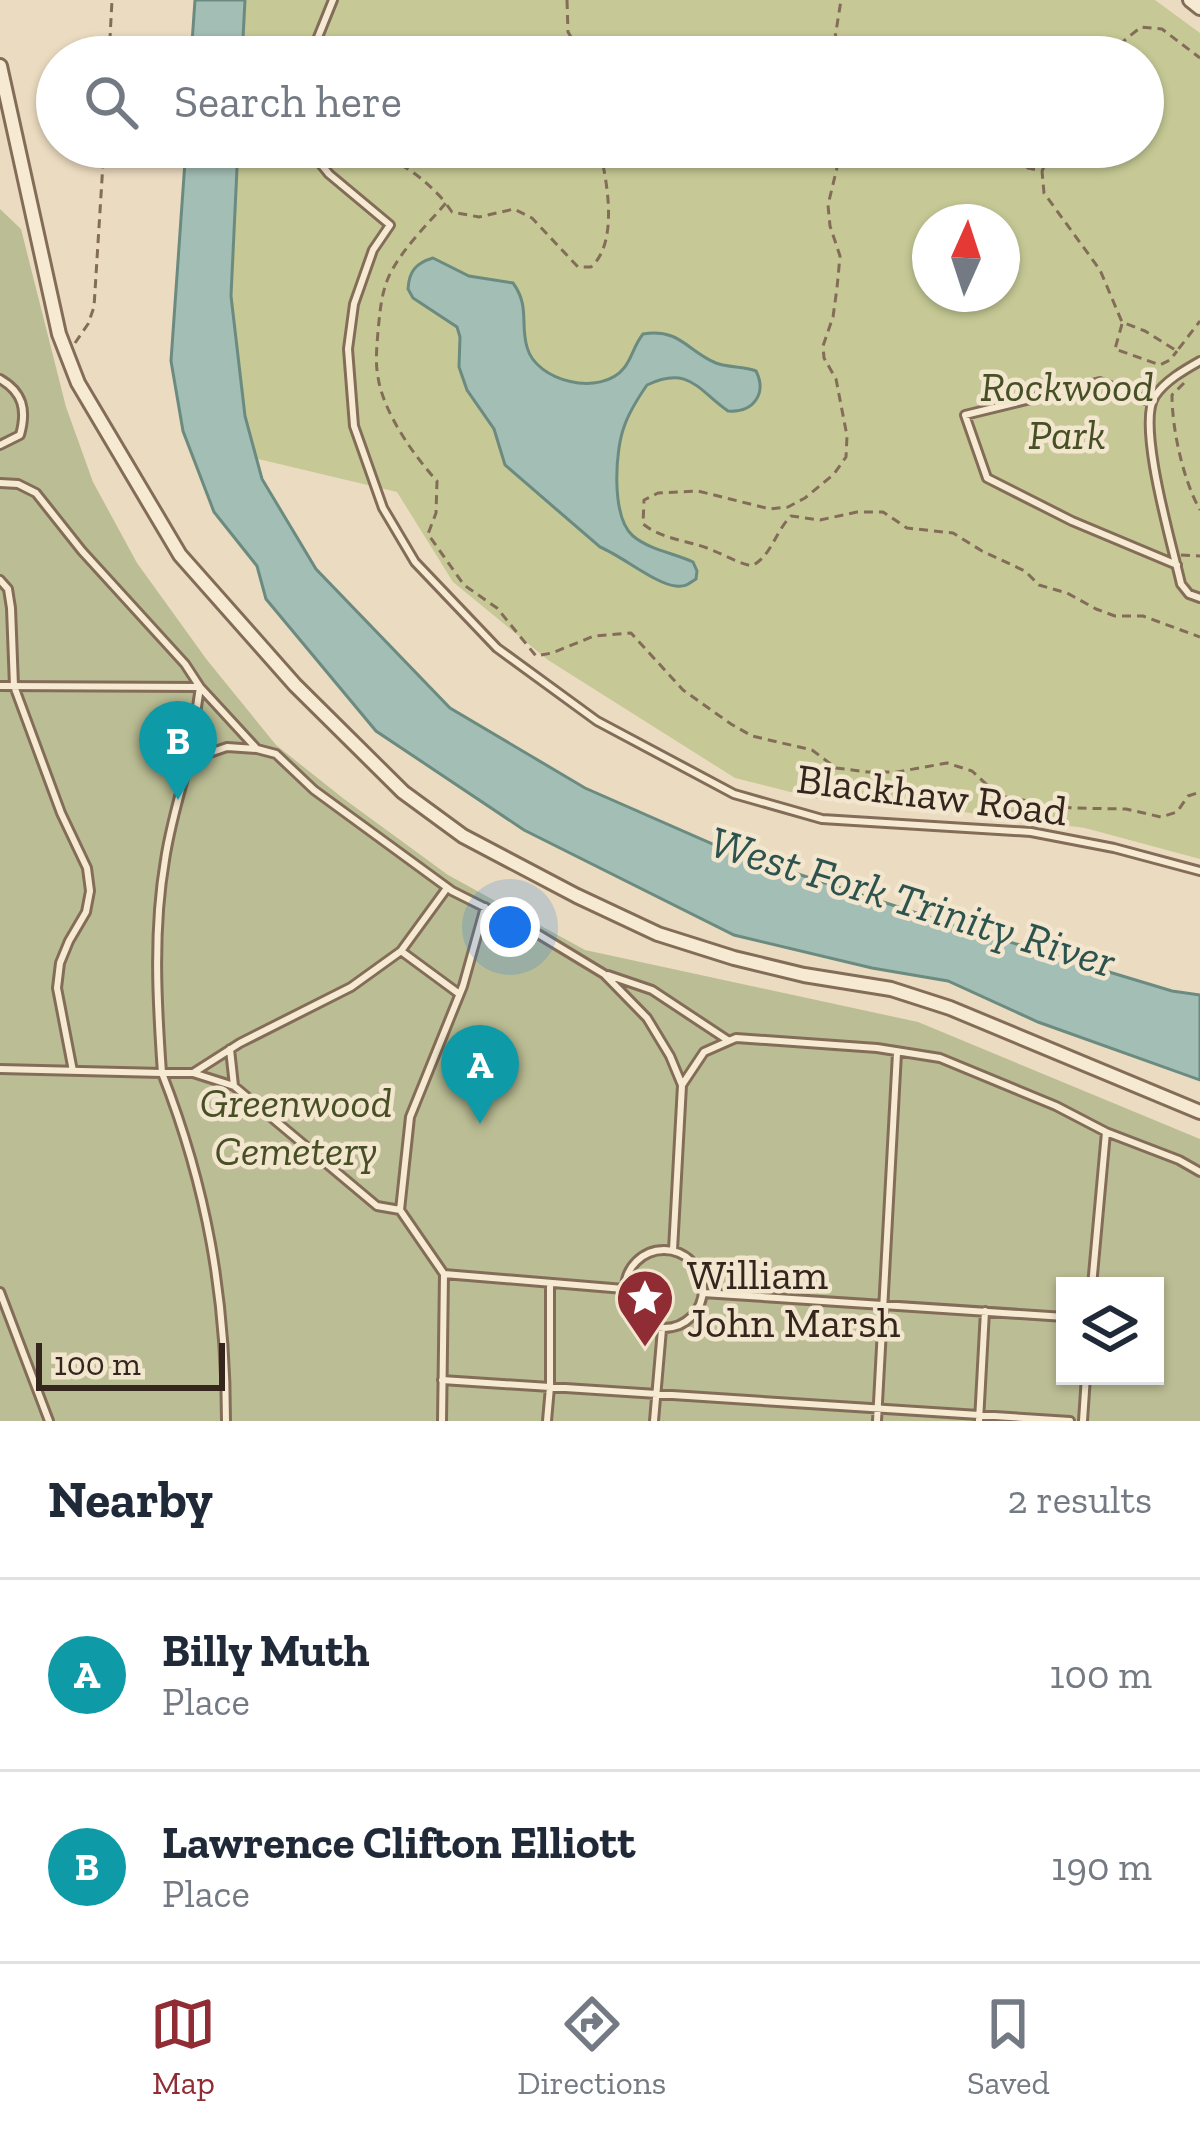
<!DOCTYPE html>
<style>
:root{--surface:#fff;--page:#f2f2f3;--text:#1f2937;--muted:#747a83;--line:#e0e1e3;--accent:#902c34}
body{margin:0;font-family:"Zilla Slab",serif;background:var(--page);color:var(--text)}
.controls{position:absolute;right:36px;bottom:36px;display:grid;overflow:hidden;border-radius:0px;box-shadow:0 3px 9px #0004}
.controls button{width:108px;height:108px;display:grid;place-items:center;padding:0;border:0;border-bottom:3px solid var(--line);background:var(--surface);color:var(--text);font:60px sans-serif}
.compass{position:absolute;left:912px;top:204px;width:108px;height:108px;border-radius:50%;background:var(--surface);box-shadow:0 3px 9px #0004;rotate:3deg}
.scale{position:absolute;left:36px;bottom:30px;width:189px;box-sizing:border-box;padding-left:12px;border:6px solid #34261d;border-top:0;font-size:33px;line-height:42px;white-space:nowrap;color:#34261d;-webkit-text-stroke:9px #f3e6cf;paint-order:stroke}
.you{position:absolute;left:510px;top:927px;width:42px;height:42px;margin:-30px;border:9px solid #fff;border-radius:50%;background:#1a73e8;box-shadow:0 0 0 18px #1a73e833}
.badge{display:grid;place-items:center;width:78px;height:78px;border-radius:50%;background:var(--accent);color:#fff;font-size:39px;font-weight:700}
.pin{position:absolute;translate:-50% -99px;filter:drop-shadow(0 3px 6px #0008)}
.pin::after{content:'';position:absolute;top:63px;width:42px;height:36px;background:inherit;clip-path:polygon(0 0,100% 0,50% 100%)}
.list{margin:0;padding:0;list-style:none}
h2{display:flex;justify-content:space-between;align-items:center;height:156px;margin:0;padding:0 48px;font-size:51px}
h2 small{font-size:39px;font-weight:400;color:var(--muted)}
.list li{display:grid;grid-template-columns:78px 1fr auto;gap:36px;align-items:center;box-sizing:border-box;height:192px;padding:0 48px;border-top:3px solid var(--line)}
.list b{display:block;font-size:45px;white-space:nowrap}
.list p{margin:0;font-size:39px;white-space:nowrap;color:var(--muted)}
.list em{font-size:39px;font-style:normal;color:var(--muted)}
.icon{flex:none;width:66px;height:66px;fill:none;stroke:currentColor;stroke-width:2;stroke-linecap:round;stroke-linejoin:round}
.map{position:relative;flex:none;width:1200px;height:1421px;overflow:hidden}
.search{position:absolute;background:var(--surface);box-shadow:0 3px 9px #0004;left:36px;right:36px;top:36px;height:132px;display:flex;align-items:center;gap:30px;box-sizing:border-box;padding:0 42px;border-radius:66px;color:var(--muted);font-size:45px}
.sheet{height:540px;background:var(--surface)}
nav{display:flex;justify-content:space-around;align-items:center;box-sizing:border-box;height:168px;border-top:3px solid var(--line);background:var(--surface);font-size:33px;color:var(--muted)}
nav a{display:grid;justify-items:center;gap:6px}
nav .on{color:var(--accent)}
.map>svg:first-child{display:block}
.green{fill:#c6c995;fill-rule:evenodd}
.cemetery{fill:#bbbd94;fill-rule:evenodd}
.water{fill:#a3beb4;stroke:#6b8b81;stroke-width:3}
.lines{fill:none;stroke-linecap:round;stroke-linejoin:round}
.lane-casing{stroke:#836d59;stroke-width:12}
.street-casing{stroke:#836d59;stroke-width:18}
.path{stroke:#836d59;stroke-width:3;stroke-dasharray:9 6;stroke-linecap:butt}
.lane{stroke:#f7ead3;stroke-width:6}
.street{stroke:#f7ead3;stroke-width:12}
.labels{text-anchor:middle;stroke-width:9;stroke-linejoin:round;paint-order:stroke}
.park-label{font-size:42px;font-style:italic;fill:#474f24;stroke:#f3e6cf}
.street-label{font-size:42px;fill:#34261d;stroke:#f3e6cf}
.poi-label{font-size:42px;fill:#34261d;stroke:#f3e6cf;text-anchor:start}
.water-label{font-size:45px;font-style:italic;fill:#2d534e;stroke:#f3e6cf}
</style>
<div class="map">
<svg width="1200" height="1421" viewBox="0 0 1200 1421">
<rect width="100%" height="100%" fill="#ebdbc0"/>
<path class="green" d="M241 0H1155L1200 33V859L1085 828 956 811 818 799 735 778 548 660 453 582 397 492 250 457 223 361 233 147H1143V57H238ZM930 222H1002V294H930Z"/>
<path class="cemetery" d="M0 209 21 229 66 407 93 482 137 563 207 660 276 745 344 799 448 875 585 950 918 1022 1200 1139V1421H0ZM1065 1286H1155V1376H1065Z"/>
<path class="water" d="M195 0H245L242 57H191Z
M186 147H238L231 296 245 416 262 479 316 569 450 708 585 788 731 852 950 924 1172 991 1200 995V1080L1038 1022 948 981 872 968 734 935 524 830 376 731 266 599 257 566 214 512 183 431 171 361Z
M433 258 469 276 513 283C530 306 520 324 527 347 536 382 601 397 624 368 632 358 634 345 643 334 680 328 687 351 716 363 729 368 743 366 756 371 767 393 754 413 728 411 698 390 689 365 647 385 638 398 629 412 624 427 615 451 611 517 633 536 650 550 674 553 693 562L697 571 696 579C688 584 687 587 676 586 657 585 622 556 600 547L505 465 494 429 467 390 459 367 460 337 457 327 413 298 408 289C409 271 416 263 433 258Z"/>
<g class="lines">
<defs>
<path id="lane" d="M310 57 333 0
M307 147 329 174 390 225 373 250 354 304 348 349 354 426 383 508 415 562 497 648 597 721 734 794 822 819 1031 832 1114 848 1200 871
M1200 361C1184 370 1165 381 1155 396 1136 424 1173 548 1181 584L1189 594 1200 598
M0 379C23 392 27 410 20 435L0 445
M1151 402 1100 382 965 415 987 478 1072 521 1177 565
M0 483 18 484 36 493 82 551 185 664 200 687 189 760 227 747 257 749 276 754 314 790 452 891 538 934 604 974 647 1018 670 1056 682 1085 673 1250
M0 580 8 589 11 608 14 686 61 813 87 868 90 891 86 912 69 941 60 963 57 988 73 1071
M0 686 200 687 257 749
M189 760C180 793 170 826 165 860 153 930 157 1002 162 1073H193L240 1043 351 987 401 951 447 888
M401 951 458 993
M608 975 652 990 729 1041 736 1038 877 1048 940 1058 1056 1106 1106 1132 1179 1160 1200 1172
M230 1049 234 1086
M0 1069 162 1073C207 1188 226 1297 226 1421
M193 1073 234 1086 377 1206 400 1210
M682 1085 704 1052 729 1041
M625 1289a39 39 0 1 1 78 0a39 39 0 1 1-78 0Z
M444 1274 624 1289
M1092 1286 1106 1132
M0 1292 49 1421
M703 1293 1065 1317
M442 1380 1070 1421
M442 1421 444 1274 400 1210 410 1117 463 986 485 907
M547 1421 550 1387V1287
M654 1421 662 1329
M877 1421 897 1053
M979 1421 985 1311
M1083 1421 1086 1376"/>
<path id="street" d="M1190 0 1200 8
M0 66 59 334 78 383 180 555 295 685 403 792 463 836 577 896 658 934 734 958 804 975 891 989 950 1008 1200 1112"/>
</defs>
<use href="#lane" class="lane-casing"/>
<use href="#street" class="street-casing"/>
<path class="path" d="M567 0 568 32 583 57
M109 57 112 0
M832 57 841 0
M1110 57 1120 44 1141 27 1162 29 1200 58
M385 147 382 154 387 160C408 164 432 187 446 203 426 226 402 249 389 276 381 294 380 312 378 331 377 346 375 362 378 377 383 412 414 456 437 481L436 513 428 534 464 585 497 608 536 656 552 653 594 636 631 633 683 690 731 724 752 736 812 750 836 768 868 772H897L947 763 972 771 999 796 1072 808 1126 809 1161 817 1177 812 1188 796 1200 792
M390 147 395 150 397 160
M842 147 828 205 830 226 840 256 837 288 833 317 823 346 824 358 836 379 847 436 846 457 834 474 805 498 788 507 770 509 698 491 658 493 644 500 643 524C662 539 685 540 707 548 723 554 735 562 752 566 772 555 775 532 791 516L820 520 857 512H883L907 528 953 533 982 551 1025 571 1039 585 1067 593 1096 609 1115 616H1143L1200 637
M1004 147 1028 168 1042 171 1044 193 1100 270 1122 322 1145 331 1177 351 1200 321
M1042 171 1054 147
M447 205 452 212 479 217 514 209 532 218 578 267H591C619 242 607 180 599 147
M1122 324 1115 349 1160 365 1170 360 1177 351
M75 343 88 324 94 307 104 147
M1184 383 1172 395C1172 429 1183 480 1200 510
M1181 555 1200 556"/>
<use href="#lane" class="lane"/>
<use href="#street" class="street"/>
</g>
<defs>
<symbol id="sight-pin" viewBox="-11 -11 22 30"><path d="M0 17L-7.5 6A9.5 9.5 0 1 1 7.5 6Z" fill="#902c34" stroke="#f3e6cf"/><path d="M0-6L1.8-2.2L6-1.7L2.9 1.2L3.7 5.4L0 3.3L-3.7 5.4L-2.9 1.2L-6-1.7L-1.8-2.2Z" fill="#fff"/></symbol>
</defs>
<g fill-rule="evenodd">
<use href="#sight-pin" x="612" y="1265" width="66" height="90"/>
</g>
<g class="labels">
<g class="park-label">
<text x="1067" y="401">Rockwood<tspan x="1067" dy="48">Park</tspan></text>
<text x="296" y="1117">Greenwood<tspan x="296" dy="48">Cemetery</tspan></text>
</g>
<g class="street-label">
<text transform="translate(932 794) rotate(7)" y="15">Blackhaw Road</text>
</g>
<g class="poi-label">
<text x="687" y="1289">William<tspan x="687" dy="48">John Marsh</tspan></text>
</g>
<g class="water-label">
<text transform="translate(913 901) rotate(17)" y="16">West Fork Trinity River</text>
</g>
</g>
</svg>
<div class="controls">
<button><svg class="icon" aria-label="layers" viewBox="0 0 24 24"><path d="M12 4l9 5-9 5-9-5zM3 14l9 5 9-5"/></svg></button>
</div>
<svg class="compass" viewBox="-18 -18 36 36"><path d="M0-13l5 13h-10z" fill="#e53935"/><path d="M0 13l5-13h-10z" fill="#747a83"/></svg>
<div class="scale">100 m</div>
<div class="you"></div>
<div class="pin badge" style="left:480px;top:1124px;background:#0f9aa8">A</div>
<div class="pin badge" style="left:178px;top:800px;background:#0f9aa8">B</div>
<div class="search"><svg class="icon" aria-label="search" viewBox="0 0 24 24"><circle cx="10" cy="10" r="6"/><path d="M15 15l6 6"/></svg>Search here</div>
</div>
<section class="sheet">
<h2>Nearby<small>2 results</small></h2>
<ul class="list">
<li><span class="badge" style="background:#0f9aa8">A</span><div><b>Billy Muth</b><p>Place</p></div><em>100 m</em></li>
<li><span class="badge" style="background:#0f9aa8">B</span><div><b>Lawrence Clifton Elliott</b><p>Place</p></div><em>190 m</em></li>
</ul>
</section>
<nav>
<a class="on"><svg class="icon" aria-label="map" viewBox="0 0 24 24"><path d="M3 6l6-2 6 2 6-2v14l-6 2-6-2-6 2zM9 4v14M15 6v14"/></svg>Map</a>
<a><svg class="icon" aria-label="directions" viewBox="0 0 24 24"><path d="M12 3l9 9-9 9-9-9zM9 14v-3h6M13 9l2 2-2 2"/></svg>Directions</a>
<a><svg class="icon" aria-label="saved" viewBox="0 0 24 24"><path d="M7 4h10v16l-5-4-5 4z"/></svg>Saved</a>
</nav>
